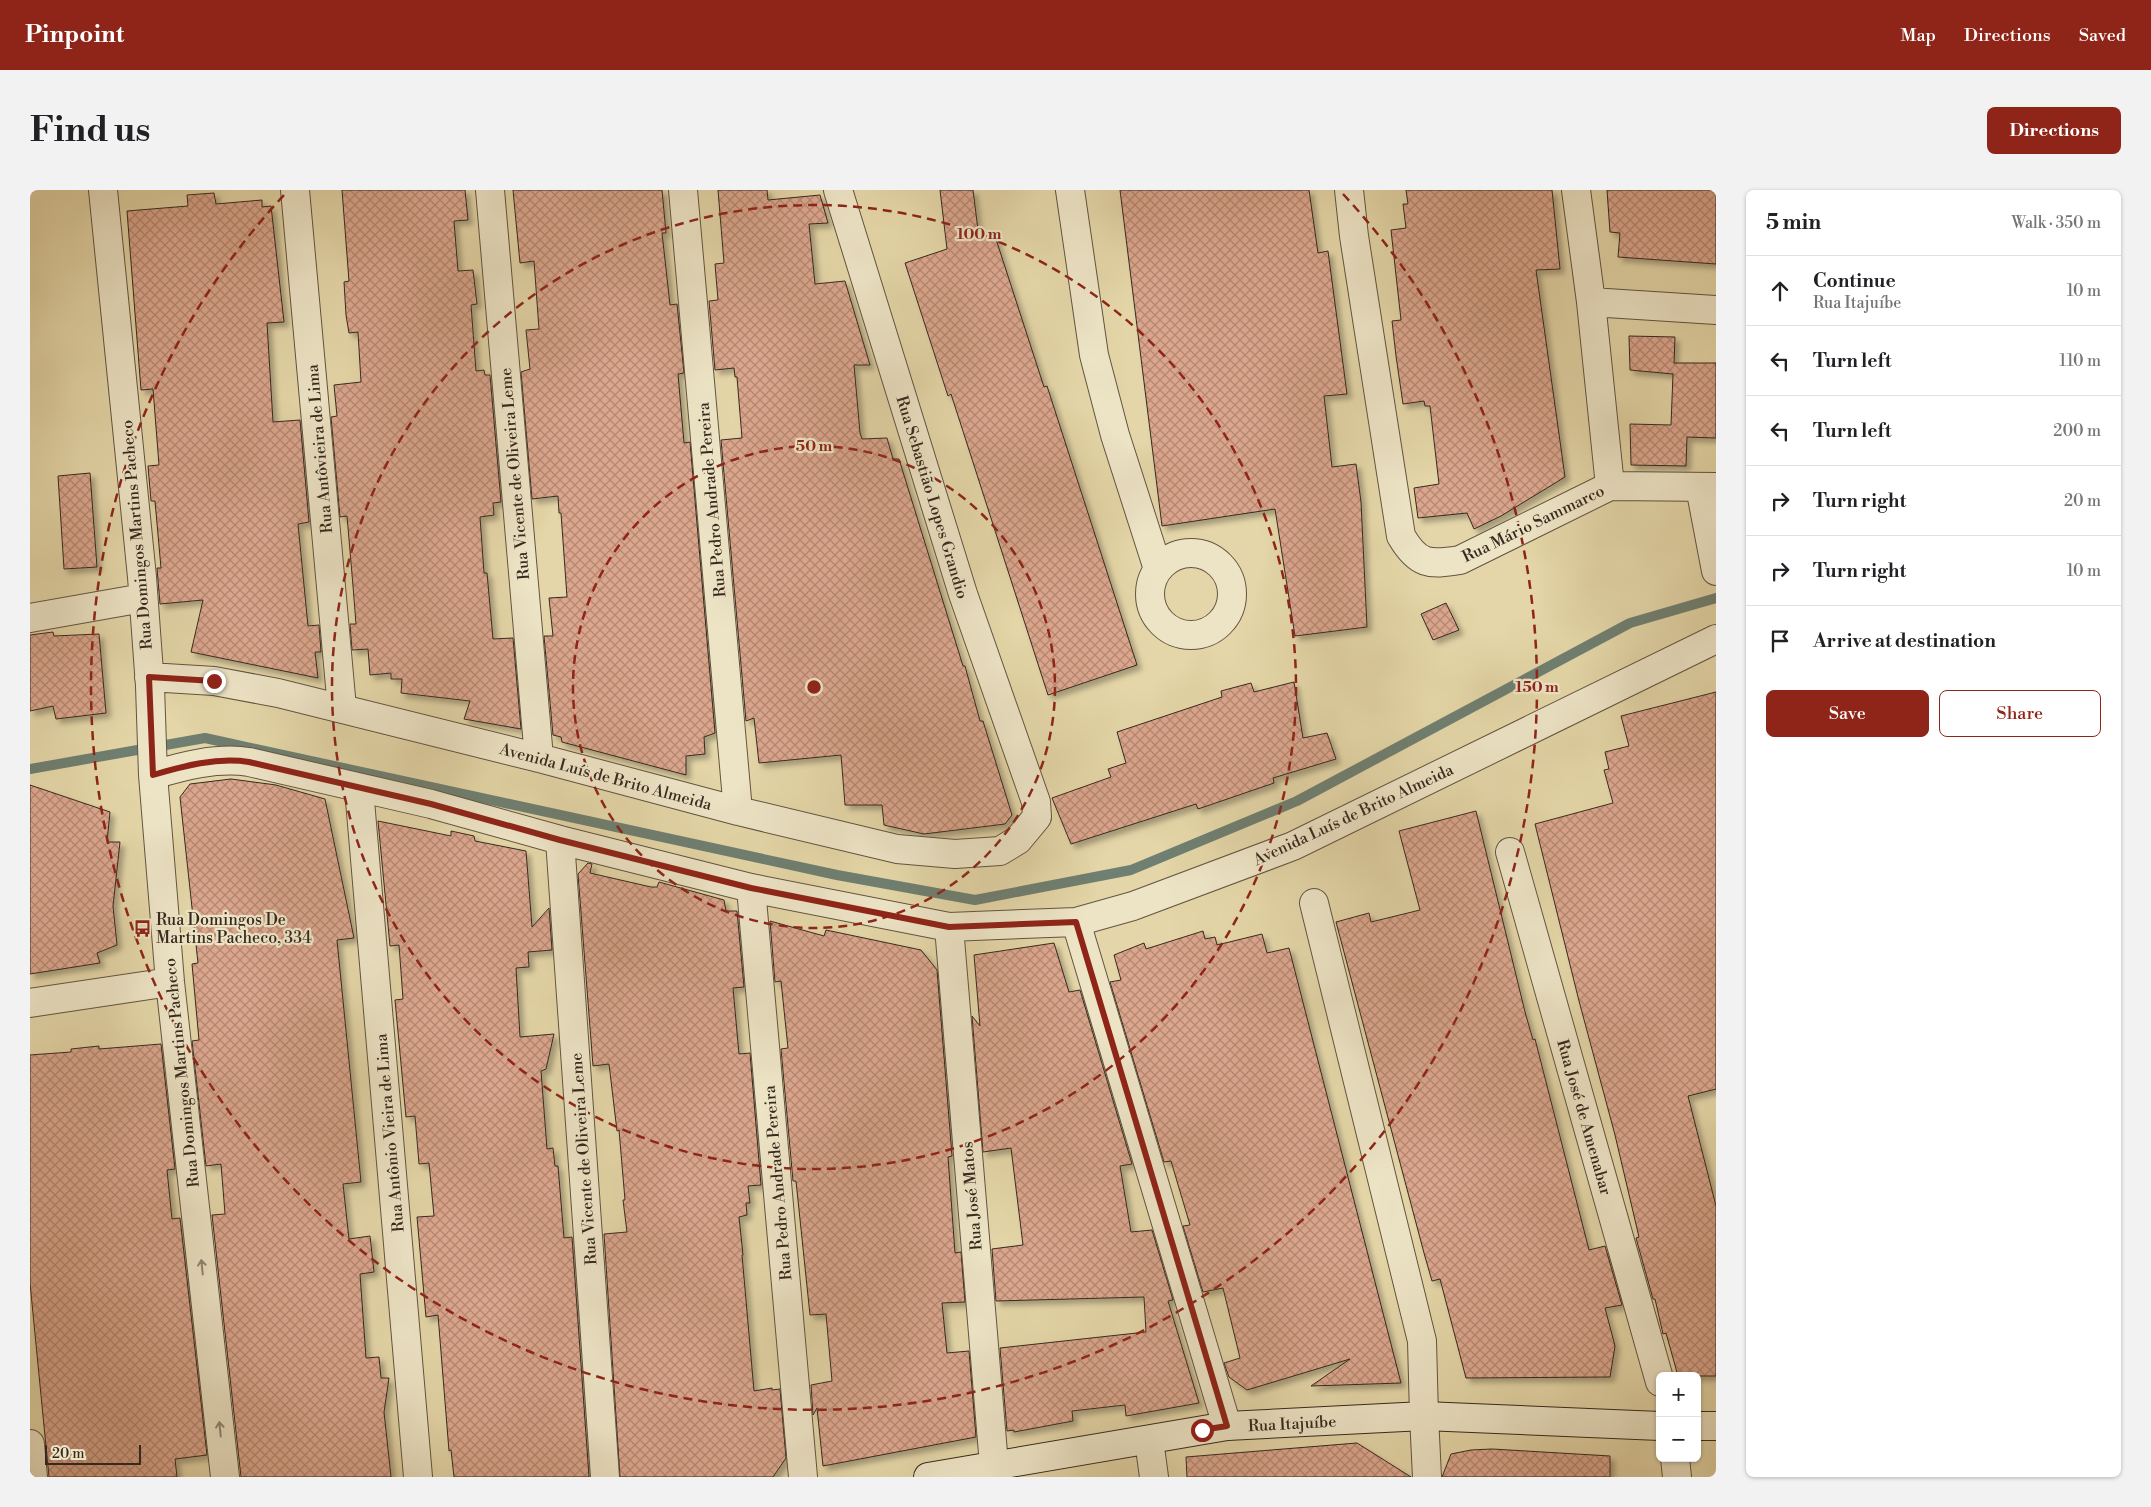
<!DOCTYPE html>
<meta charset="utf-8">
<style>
:root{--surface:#fff;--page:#f2f2f2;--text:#202124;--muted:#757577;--line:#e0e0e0;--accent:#8f2418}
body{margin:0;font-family:"Libre Bodoni",serif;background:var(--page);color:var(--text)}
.controls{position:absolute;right:15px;bottom:15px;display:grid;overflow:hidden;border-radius:8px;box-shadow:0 1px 4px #0004}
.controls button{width:45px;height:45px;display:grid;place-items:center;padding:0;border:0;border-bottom:1px solid var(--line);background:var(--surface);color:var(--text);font:25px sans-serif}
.scale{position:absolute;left:15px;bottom:12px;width:96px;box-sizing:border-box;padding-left:5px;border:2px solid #37291f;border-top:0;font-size:14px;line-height:18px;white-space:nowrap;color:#37291f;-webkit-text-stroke:4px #ede4c6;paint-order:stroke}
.stop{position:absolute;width:15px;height:15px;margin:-11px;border:4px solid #8f2418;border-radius:50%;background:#fff}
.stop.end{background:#8f2418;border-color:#fff;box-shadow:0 1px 5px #0008}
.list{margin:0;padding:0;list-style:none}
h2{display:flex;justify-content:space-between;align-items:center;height:65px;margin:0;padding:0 20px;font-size:21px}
h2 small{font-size:16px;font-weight:400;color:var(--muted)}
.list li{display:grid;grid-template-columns:32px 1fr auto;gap:15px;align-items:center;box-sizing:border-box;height:70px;padding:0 20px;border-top:1px solid var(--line)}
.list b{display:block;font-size:19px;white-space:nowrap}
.list p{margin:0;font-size:16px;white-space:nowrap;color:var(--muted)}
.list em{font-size:16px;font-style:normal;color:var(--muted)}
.actions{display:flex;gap:10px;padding:15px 20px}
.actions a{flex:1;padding:11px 0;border:1px solid var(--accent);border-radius:8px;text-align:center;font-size:18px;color:var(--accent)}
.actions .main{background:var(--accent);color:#fff}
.icon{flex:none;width:28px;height:28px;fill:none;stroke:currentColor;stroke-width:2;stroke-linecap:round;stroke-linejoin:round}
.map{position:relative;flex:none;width:1686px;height:1287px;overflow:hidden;border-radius:8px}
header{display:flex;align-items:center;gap:30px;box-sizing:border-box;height:70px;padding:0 25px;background:var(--accent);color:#fff}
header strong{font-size:24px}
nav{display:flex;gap:28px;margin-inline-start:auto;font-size:18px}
.intro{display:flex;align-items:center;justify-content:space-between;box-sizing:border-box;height:120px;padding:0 30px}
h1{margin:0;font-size:35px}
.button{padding:12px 22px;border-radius:8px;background:var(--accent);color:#fff;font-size:18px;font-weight:700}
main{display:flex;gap:30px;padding:0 30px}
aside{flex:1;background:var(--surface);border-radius:8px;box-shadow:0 1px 4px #0004}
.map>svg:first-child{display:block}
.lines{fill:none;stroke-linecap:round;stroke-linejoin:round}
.stream{stroke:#6f7f71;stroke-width:10}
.building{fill:url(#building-cross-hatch);stroke:#37291f;filter:url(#shadow)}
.minor-casing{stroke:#625441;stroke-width:30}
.secondary-casing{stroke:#37291f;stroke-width:30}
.minor{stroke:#ede4c6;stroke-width:28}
.secondary{stroke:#ede4c6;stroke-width:28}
.oneway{stroke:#928672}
.route{stroke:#8f2418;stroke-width:6}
.ring{fill:none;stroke:#8f2418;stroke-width:2.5;stroke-dasharray:9 6}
.labels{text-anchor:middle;stroke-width:4.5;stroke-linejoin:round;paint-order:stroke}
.street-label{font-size:16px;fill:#37291f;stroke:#ede4c6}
.poi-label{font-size:16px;fill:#37291f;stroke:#ede4c6;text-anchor:start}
.centre{fill:#8f2418;stroke:#ede4c6;stroke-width:2.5}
.ring-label{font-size:15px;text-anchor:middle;font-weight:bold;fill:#8f2418;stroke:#ede4c6;stroke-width:4.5;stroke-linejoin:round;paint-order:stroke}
</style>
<header>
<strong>Pinpoint</strong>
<nav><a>Map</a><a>Directions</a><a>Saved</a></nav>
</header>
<div class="intro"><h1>Find us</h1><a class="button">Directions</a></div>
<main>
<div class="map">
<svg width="1686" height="1287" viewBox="0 0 1686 1287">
<defs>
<pattern id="building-cross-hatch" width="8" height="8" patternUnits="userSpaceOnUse" patternTransform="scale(1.25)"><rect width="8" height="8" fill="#dca68d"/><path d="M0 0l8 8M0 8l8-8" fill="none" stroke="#b38773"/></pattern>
<filter id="shadow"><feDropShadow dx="4.5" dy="4.5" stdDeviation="2.5" flood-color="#0004"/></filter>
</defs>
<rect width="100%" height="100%" fill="#e4d6a8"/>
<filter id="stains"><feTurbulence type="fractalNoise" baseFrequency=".004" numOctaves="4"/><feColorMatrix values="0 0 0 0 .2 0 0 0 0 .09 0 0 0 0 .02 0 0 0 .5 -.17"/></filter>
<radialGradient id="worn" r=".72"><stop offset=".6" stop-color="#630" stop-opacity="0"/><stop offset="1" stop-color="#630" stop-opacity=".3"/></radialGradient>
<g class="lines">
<path class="stream" d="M0 579 175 548 807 685 945 710 1101 680 1267 611 1600 433 1686 408"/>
</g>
<path class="building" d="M312 0H435L438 30 424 31 428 81 443 80 447 114 441 115 446 181 454 180 455 185H460L471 312 463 313 464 325 450 327 454 383H457L463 449 483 448 491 539 434 529 440 511 371 503 372 489H361V483L340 485 338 459 322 460 320 434H326L323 396 317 326 310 327 301 227 307 226 304 195 331 192 328 142 319 143 316 125 314 92 319 91Z
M483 0H632L636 43H632L640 115 647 114 654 183 648 184 654 253 660 252 685 543 674 547 675 564 656 566V585L532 552 531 547 523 545 514 446H523L519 408 537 407 531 323H529L528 306 502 309 491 182 500 179 496 140 509 139 504 71 490 73Z
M688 0H737L738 10 790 5 798 33 779 34 785 94 815 91 840 175H824L830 243 832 249 857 248 863 269H869L933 476H935L950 531H953L982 625 975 634 894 644 854 635 852 615H815L811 565 729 573 724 528 716 531 691 250 712 248 707 187H705L704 178 685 180 679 111 688 110 685 74 694 73Z
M910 0H943L949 48 964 43 1014 197 1017 196 1107 475 1018 505 921 204 918 206 875 73 917 59Z
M1090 0H1279L1288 63 1298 61 1317 204 1294 206 1302 277 1326 274 1331 312 1337 437 1265 446 1245 319 1132 336Z
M1376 0H1522L1530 79 1506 80 1535 287 1471 326 1444 339 1437 323 1388 328 1384 298 1409 294 1400 216H1395L1394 211 1373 214 1366 166 1362 131 1371 130 1361 40 1376 38 1373 14H1378Z
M1577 0H1686V74L1588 67 1590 43 1580 42Z
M184 3 186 14 232 10V17L241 16 254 132 237 133 243 232 270 230 279 332 268 334 278 436 289 435 291 462H285L288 488 161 462 173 410 130 414 127 378H131L125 311H121L118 276 129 275 123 199 111 200 97 21 158 16 157 5Z
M1599 146 1645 147 1644 173H1686V248L1657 247 1656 276 1601 275 1600 234 1641 235 1643 184 1600 180Z
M60 283 67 377 34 379 28 286Z
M1416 413 1429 440 1403 450 1391 424Z
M23 442 24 446 69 444 76 523 26 529 23 516 0 521V445Z
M1264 492 1273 548 1297 543 1306 569 1243 588 1244 593 1168 619 1166 614 1041 654 1022 608 1081 587 1078 579 1096 573 1087 542 1192 507 1191 501 1221 493 1224 502Z
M1686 502V899L1658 906 1686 1016V1186H1648L1636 1143 1633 1144 1625 1109H1623L1606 1048 1609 1047 1585 945 1549 811 1505 634 1583 613 1574 580 1579 579 1575 562 1599 556 1591 526Z
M201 589 246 595 295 609 324 748 307 750 331 992 313 994 319 1049 340 1046 344 1082 330 1084 336 1168 349 1167 351 1188H359L354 1222 361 1287H211L182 1025 195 1024 191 974 176 976 162 851 169 850 162 774 168 773 150 607 160 594Z
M0 595 80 622 77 652H90L83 716 87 755 67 763 70 773 0 784Z
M1446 621 1495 822 1503 850 1505 849 1559 1060 1575 1056 1592 1115 1575 1118 1585 1156 1580 1187 1436 1188 1410 1089 1402 1091 1394 1063 1306 732 1339 723 1341 732 1390 720 1369 641Z
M348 631 421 646V641L444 646 445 651 496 661 502 737 519 718 522 760 498 762 499 777 486 778 490 847 524 844 516 879 511 881 517 959 523 958 525 976H528L534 1048 542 1047 559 1287H424L421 1260 419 1261 408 1125 396 1127 387 1027 404 1026 399 973 389 974 385 926 376 927 365 810 373 809 369 755 360 756Z
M558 673 562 674 560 683 621 697H627L629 692 694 710 696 721H707L714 797 703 798 709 864 720 863 731 995 718 996 720 1013H716L717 1025 709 1027 713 1065H712L724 1201 742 1198V1200L750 1199 756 1268 743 1287H590L574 1044 597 1042 593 1010H595L589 940 587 941 579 874 563 876 548 684Z
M740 731 794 746 796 740 891 760 907 780 922 966 918 967 925 1063 931 1062 935 1112 912 1113 917 1163 939 1161 946 1247 793 1276 787 1218 783 1225 781 1195 802 1191 796 1124 780 1125 766 991H763L751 859 758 858 751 791 745 792Z
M1173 741 1175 749 1185 747 1187 755 1232 744 1237 763 1259 758 1371 1193 1281 1196 1320 1169 1217 1200 1199 1187 1194 1173 1210 1168 1193 1098 1173 1102 1153 1036 1160 1035 1141 971 1134 972 1080 792 1091 790 1084 765 1114 753 1116 759Z
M1024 753 1039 802 1050 800 1102 974 1090 976 1101 1042 1122 1040 1143 1110 1138 1111 1169 1213 1096 1226 1095 1215 1042 1221 1043 1231 984 1242V1240L977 1241 970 1158 1116 1142 1114 1107 966 1111 962 1059 993 1055 981 958 953 962 942 826 950 836 944 765Z
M131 854 145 979 137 980 142 1029 150 1028 177 1265 145 1269 147 1287H19L0 1093V865L41 862V859L69 856V859Z
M1327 1253 1381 1287H1157L1156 1267Z
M1462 1259 1580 1266V1287H1412L1421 1264 1441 1260Z"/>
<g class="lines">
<defs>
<path id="minor" d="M73 0 112 387 120 496 123 585 140 792 195 1287
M265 0 312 518
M460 0 509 568
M653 0 708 621
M1040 0 1064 165 1085 245 1128 379
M1319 0 1324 46 1371 346C1388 375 1399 375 1430 370L1580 296 1686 297
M1546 0 1561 112 1580 296
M1561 112 1686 120
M1670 297 1686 381
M1120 404a41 41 0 1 1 82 0a41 41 0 1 1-82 0Z
M0 428 113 408
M119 487 184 491 248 503 509 568 708 621 867 659 925 664 970 661 988 650 1007 627 1006 612 933 404 808 0
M123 585C153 576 187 567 219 572L401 614 530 650 721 698 919 737 1046 732 1103 716 1263 656 1686 449
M329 599 388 1287
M530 650 575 1287
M1480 662 1630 1192
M721 698 773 1287
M1284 713 1392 1151 1394 1226 1397 1287
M1046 732 1197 1236
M919 737 964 1275
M0 813 140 792
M1119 1250 1124 1287
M0 1254 3 1287
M1645 1268 1647 1287"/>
<path id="secondary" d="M1667 1236H1686
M898 1287 1197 1236 1394 1226 1630 1236"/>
</defs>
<use href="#minor" class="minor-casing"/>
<use href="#secondary" class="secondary-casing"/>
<use href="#minor" class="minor"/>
<use href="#secondary" class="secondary"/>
</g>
<defs><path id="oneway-shaft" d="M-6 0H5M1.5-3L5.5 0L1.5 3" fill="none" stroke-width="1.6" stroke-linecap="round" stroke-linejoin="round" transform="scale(1.25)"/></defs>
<g class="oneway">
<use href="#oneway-shaft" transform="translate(172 1077) rotate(-96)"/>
<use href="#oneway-shaft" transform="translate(190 1239) rotate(-96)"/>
</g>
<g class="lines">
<path class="route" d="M184 491 119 487 123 585C153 576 187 567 219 572L401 614 530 650 721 698 919 737 1046 732 1197 1236 1172 1240"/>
</g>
<g class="ring">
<circle cx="784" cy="497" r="241"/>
<circle cx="784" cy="497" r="482"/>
<path d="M1313 4A723 723 0 1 1 255 4"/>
</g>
<defs>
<symbol id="bus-bare" viewBox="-9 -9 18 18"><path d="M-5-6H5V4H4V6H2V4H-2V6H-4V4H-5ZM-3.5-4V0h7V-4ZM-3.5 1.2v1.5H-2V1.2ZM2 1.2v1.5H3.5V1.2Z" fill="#8f2418" stroke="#ede4c6" stroke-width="2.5" paint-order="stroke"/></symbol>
</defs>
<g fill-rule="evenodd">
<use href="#bus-bare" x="100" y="726" width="25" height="25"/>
</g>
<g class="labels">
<g class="street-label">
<text transform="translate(289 259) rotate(-95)" y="6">Rua Antôvieira de Lima</text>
<text transform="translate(484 284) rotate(-95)" y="6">Rua Vicente de Oliveira Leme</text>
<text transform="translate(903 307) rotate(73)" y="6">Rua Sebastião Lopes Grandio</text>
<text transform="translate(681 310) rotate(-95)" y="6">Rua Pedro Andrade Pereira</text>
<text transform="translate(1503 333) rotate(-26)" y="6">Rua Mário Sammarco</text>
<text transform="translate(106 345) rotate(-95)" y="6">Rua Domingos Martins Pacheco</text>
<text transform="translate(576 586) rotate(15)" y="6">Avenida Luís de Brito Almeida</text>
<text transform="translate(1323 624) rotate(-25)" y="6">Avenida Luís de Brito Almeida</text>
<text transform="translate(151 883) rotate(-96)" y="6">Rua Domingos Martins Pacheco</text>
<text transform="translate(1555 927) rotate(74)" y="6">Rua José de Amenabar</text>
<text transform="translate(359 943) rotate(-95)" y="6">Rua Antônio Vieira de Lima</text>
<text transform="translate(553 969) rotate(-94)" y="6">Rua Vicente de Oliveira Leme</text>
<text transform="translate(747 993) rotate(-95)" y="6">Rua Pedro Andrade Pereira</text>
<text transform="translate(941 1006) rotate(-95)" y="6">Rua José Matos</text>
<text transform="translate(1262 1233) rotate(-3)" y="6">Rua Itajuíbe</text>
</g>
<g class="poi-label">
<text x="126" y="735">Rua Domingos De<tspan x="126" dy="18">Martins Pacheco, 334</tspan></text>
</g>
</g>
<circle cx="784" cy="497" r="8" class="centre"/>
<g class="ring-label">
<text x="949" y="49">100 m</text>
<text x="784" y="261">50 m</text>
<text x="1507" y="502">150 m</text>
</g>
<rect width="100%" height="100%" filter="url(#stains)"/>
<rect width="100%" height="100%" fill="url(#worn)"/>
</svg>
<div class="controls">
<button>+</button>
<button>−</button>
</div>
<div class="scale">20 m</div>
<div class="stop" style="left:1172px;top:1240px"></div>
<div class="stop end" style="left:184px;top:491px"></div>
</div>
<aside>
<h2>5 min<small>Walk · 350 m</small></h2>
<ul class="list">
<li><svg class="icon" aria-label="ahead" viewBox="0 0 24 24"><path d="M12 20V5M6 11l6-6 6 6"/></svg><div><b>Continue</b><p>Rua Itajuíbe</p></div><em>10 m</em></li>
<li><svg class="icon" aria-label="left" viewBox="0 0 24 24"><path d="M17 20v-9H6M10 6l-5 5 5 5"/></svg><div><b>Turn left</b></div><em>110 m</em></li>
<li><svg class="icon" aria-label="left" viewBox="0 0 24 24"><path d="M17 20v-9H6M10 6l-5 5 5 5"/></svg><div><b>Turn left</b></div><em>200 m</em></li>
<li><svg class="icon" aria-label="right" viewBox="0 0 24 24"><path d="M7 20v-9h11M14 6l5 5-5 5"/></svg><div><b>Turn right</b></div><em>20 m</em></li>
<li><svg class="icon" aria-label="right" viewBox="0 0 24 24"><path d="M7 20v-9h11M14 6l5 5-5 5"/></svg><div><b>Turn right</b></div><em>10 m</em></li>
<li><svg class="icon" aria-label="arrive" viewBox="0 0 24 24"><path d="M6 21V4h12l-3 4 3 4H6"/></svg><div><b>Arrive at destination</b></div></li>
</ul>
<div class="actions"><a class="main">Save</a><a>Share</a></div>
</aside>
</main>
